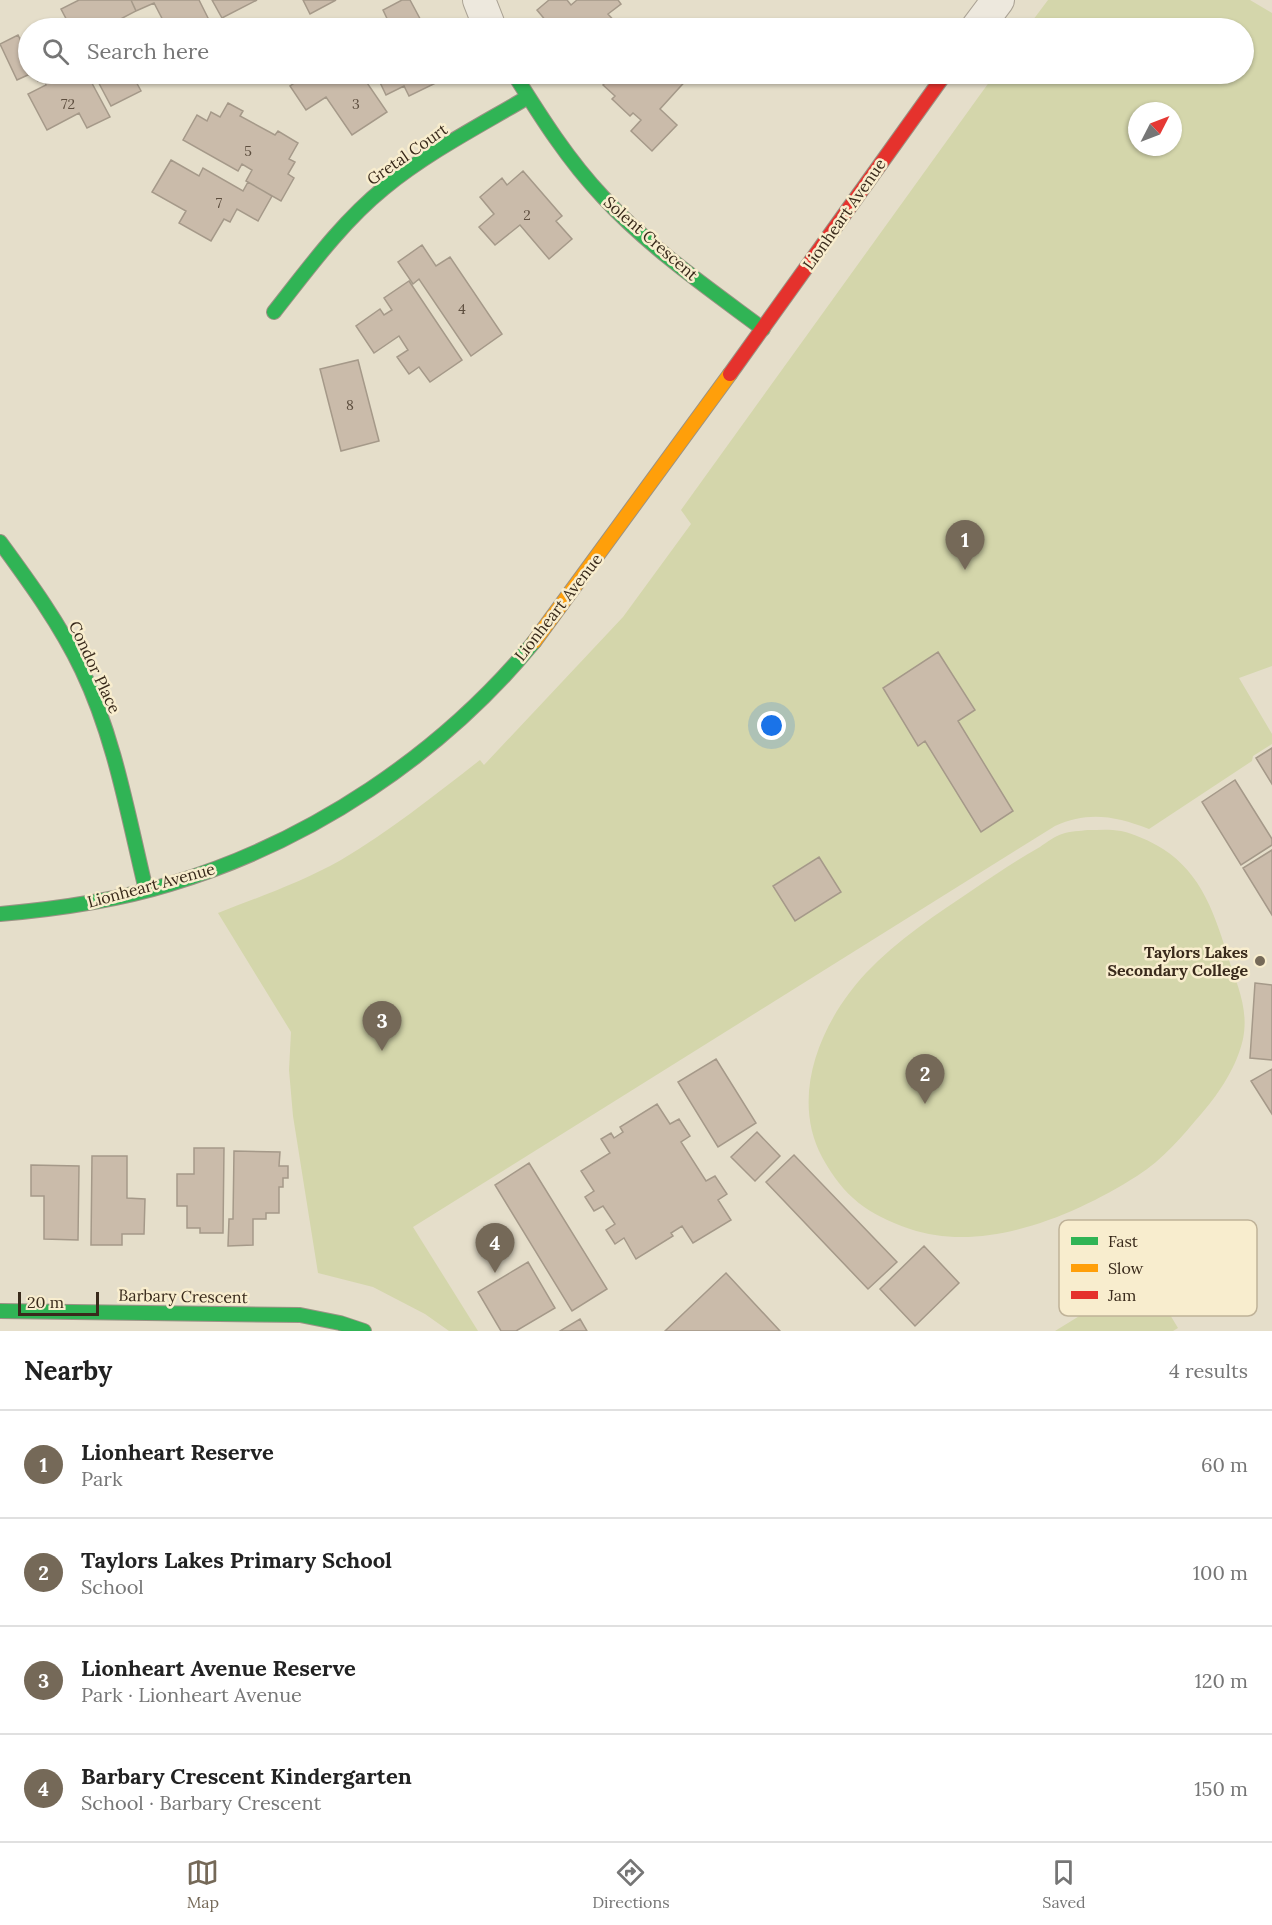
<!DOCTYPE html>
<meta charset="utf-8">
<style>
:root{--surface:#fff;--page:#f6f6f6;--text:#222;--muted:#767676;--line:#e0e0e0;--accent:#756958}
body{margin:0;font-family:Lora,serif;background:var(--page);color:var(--text)}
.compass{position:absolute;left:1128px;top:102px;width:54px;height:54px;border-radius:50%;background:var(--surface);box-shadow:0 2px 4px #0004;rotate:48deg}
.scale{position:absolute;left:18px;bottom:15px;width:81px;box-sizing:border-box;padding-left:6px;border:3px solid #392a1b;border-top:0;font-size:16px;line-height:21px;white-space:nowrap;color:#392a1b;-webkit-text-stroke:4px #f8edce;paint-order:stroke}
.you{position:absolute;left:772px;top:726px;width:21px;height:21px;margin:-15px;border:4px solid #fff;border-radius:50%;background:#1a73e8;box-shadow:0 0 0 9px #1a73e833}
.badge{display:grid;place-items:center;width:39px;height:39px;border-radius:50%;background:var(--accent);color:#fff;font-size:20px;font-weight:700}
.pin{position:absolute;translate:-50% -50px;filter:drop-shadow(0 2px 3px #0008)}
.pin::after{content:'';position:absolute;top:32px;width:21px;height:18px;background:inherit;clip-path:polygon(0 0,100% 0,50% 100%)}
.list{margin:0;padding:0;list-style:none}
h2{display:flex;justify-content:space-between;align-items:center;height:78px;margin:0;padding:0 24px;font-size:26px}
h2 small{font-size:20px;font-weight:400;color:var(--muted)}
.list li{display:grid;grid-template-columns:39px 1fr auto;gap:18px;align-items:center;box-sizing:border-box;height:108px;padding:0 24px;border-top:2px solid var(--line)}
.list b{display:block;font-size:22px;white-space:nowrap}
.list p{margin:0;font-size:20px;white-space:nowrap;color:var(--muted)}
.list em{font-size:20px;font-style:normal;color:var(--muted)}
.icon{flex:none;width:33px;height:33px;fill:none;stroke:currentColor;stroke-width:2;stroke-linecap:round;stroke-linejoin:round}
.map{position:relative;flex:none;width:1272px;height:1331px;overflow:hidden}
.search{position:absolute;background:var(--surface);box-shadow:0 2px 4px #0004;left:18px;right:18px;top:18px;height:66px;display:flex;align-items:center;gap:15px;box-sizing:border-box;padding:0 21px;border-radius:33px;color:var(--muted);font-size:22px}
.sheet{height:510px;background:var(--surface)}
nav{display:flex;justify-content:space-around;align-items:center;box-sizing:border-box;height:84px;border-top:2px solid var(--line);background:var(--surface);font-size:16px;color:var(--muted)}
nav a{display:grid;justify-items:center;gap:3px}
nav .on{color:var(--accent)}
.map>svg:first-child{display:block}
.green{fill:#d4d6ab;fill-rule:evenodd}
.building{fill:#cabbaa;stroke:#a59989;stroke-width:1.5}
.lines{fill:none;stroke-linecap:round;stroke-linejoin:round}
.street-casing{stroke:#aaa294;stroke-width:34}
.fast-casing{stroke:#9a9284;stroke-width:16}
.slow-casing{stroke:#9a9284;stroke-width:16}
.jam-casing{stroke:#9a9284;stroke-width:16}
.street{stroke:#ede8dd;stroke-width:32}
.fast{stroke:#30b455;stroke-width:14}
.slow{stroke:#ff9f0a;stroke-width:14}
.jam{stroke:#e5322d;stroke-width:14}
.poi-dot{fill:#756958;stroke:#f8edce;stroke-width:2}
.labels{text-anchor:middle;stroke-width:5;stroke-linejoin:round;paint-order:stroke}
.number-label{font-size:14px;fill:#5d4e3f}
.street-label{font-size:16px;fill:#392a1b;stroke:#f8edce}
.poi-label{font-size:16px;font-weight:bold;fill:#392a1b;stroke:#f8edce;text-anchor:end}
.key{fill:#f8edce;stroke:#bfb298;stroke-width:1.5}
.key-label{font-size:16px;fill:#392a1b}
</style>
<div class="map">
<svg width="1272" height="1331" viewBox="0 0 1272 1331">
<rect width="100%" height="100%" fill="#e5deca"/>
<path class="green" d="M1048 0H1250L1272 13V666L1239 678 1272 734V744L1253 756 1252 761 1149 829C1115 816 1088 811 1055 826L413 1227 478 1331H449L425 1314 373 1287 318 1273 293 1116 289 1070 291 1032 218 913C259 897 302 882 341 860 390 831 435 795 480 760L484 765 623 617 691 524 681 510 995 74H1244V28H1027ZM1137 111H1173V147H1137Z
M1088 830C1099 830 1110 829 1121 831 1135 834 1150 841 1163 849 1202 874 1215 915 1228 957 1237 985 1249 1009 1243 1039 1237 1066 1220 1092 1202 1113 1183 1135 1163 1160 1137 1176 1074 1216 984 1254 910 1229 867 1214 844 1197 822 1157 789 1095 822 1020 866 973 897 940 937 914 974 889 996 874 1017 860 1040 847 1047 842 1055 836 1062 834 1070 831 1080 831 1088 830Z
M1146 1275 1178 1328 1173 1331H1055Z"/>
<path class="building" d="M79 0H131L136 11 109 25 111 28H71L61 9Z
M131 0H199L213 28H167L154 3 136 11Z
M212 0H257L222 18Z
M303 0H336L310 14Z
M402 0H410L425 28H388L391 27 383 10Z
M549 0H567L571 5 577 0H618L621 4 608 14 616 23 612 26 614 28H560L556 23 551 27 537 10Z
M60 19 65 28H31L43 22 45 26Z
M28 34V74H30L17 80 0 44 18 35 20 39Z
M34 74H87L110 117 87 128 79 113 47 130 28 94 46 85 43 78 38 81Z
M94 74H138L133 76 141 91 111 106Z
M308 74H361L387 112 352 135 326 97 306 110 290 86Z
M376 74H439L442 80 409 96 404 86 386 95Z
M613 74H685L689 77 660 109 677 125 652 151 631 131 641 120 633 113 630 116 612 99 615 96 603 85Z
M228 103 243 111 240 116 275 135 278 131 298 143 289 159 295 162 288 174 294 178 281 201 246 181 252 170 242 164 238 171 183 140 197 115 207 121 211 112 220 117Z
M171 160 199 176 203 168 243 191 248 182 272 196 258 221 237 209 230 222 224 219 211 241 179 223 186 211 152 192Z
M523 171 562 216 556 221 572 239 549 259 520 225 495 245 479 227 494 214 480 197 502 178 507 185Z
M422 245 436 266 450 257 502 334 471 356 419 279 413 284 398 262Z
M409 281 462 360 430 382 419 367 409 374 397 357 408 350 399 336 374 353 356 326 380 309 384 315 392 310 384 298Z
M358 360 379 441 341 451 320 369Z
M938 652 975 710 958 721 1013 811 981 832 925 741 918 746 883 688Z
M1272 748V784L1256 758Z
M1235 780 1272 839V845L1241 865 1202 802Z
M1272 850V915L1243 868Z
M819 857 841 892 795 921 773 886Z
M1255 983 1272 985V1060L1250 1058Z
M716 1059 756 1123 718 1147 678 1082Z
M1272 1069V1114L1251 1081Z
M657 1104 670 1124 679 1119 690 1136 681 1142 706 1181 715 1176 727 1194 718 1200 731 1220 693 1243 682 1226 671 1233 673 1236 636 1259 624 1238 615 1244 606 1230 615 1224 603 1206 594 1211 585 1197 594 1191 581 1171 610 1153 601 1139 611 1133 614 1138 623 1132 620 1127Z
M757 1132 780 1156 755 1181 731 1157Z
M194 1148H224L223 1233H200V1228H187V1206H177V1174H194Z
M234 1151 280 1152 279 1166H288V1178H283V1187H279V1213H266V1219H253V1245L228 1246 229 1219H233Z
M794 1155 897 1262 868 1289 766 1182Z
M92 1156H127V1198L145 1199 144 1234H122V1245H91Z
M529 1163 607 1289 572 1311 495 1185Z
M31 1165 79 1166 78 1240 44 1239V1196H31Z
M924 1246 959 1283 915 1326 880 1289Z
M528 1262 555 1308 516 1331H501L478 1292Z
M726 1273 780 1331H665Z
M580 1319 587 1331H560Z"/>
<g class="lines">
<defs>
<path id="street" d="M479 0 490 28
M977 28 998 0"/>
<path id="fast" d="M514 74C541 117 568 160 603 197 650 248 708 288 763 329
M274 312C308 269 341 223 384 188 428 152 479 126 528 97
M0 542C30 583 60 624 82 670 115 739 128 816 146 890
M0 914C57 909 115 901 170 884 310 842 441 755 534 642
M0 1311 300 1315 340 1323 364 1331"/>
<path id="slow" d="M534 642 730 374"/>
<path id="jam" d="M730 374 945 74"/>
</defs>
<use href="#street" class="street-casing"/>
<use href="#fast" class="fast-casing"/>
<use href="#slow" class="slow-casing"/>
<use href="#jam" class="jam-casing"/>
<use href="#street" class="street"/>
<use href="#fast" class="fast"/>
<use href="#slow" class="slow"/>
<use href="#jam" class="jam"/>
</g>
<circle class="poi-dot" cx="1260" cy="961" r="6"/>
<g class="labels">
<g class="number-label">
<text x="68" y="109">72</text>
<text x="356" y="109">3</text>
<text x="248" y="156">5</text>
<text x="219" y="208">7</text>
<text x="527" y="220">2</text>
<text x="462" y="314">4</text>
<text x="350" y="410">8</text>
</g>
<g class="street-label">
<text transform="translate(407 154) rotate(-35)" y="6">Gretal Court</text>
<text transform="translate(844 214) rotate(-55)" y="6">Lionheart Avenue</text>
<text transform="translate(651 238) rotate(41)" y="6">Solent Crescent</text>
<text transform="translate(558 607) rotate(-52)" y="6">Lionheart Avenue</text>
<text transform="translate(95 667) rotate(65)" y="6">Condor Place</text>
<text transform="translate(151 885) rotate(-15)" y="6">Lionheart Avenue</text>
<text transform="translate(183 1296) rotate(1)" y="6">Barbary Crescent</text>
</g>
<g class="poi-label">
<text x="1248" y="958">Taylors Lakes<tspan x="1248" dy="18">Secondary College</tspan></text>
</g>
</g>
<rect x="1059" y="1220" width="198" height="96" rx="9" class="key"/>
<rect x="1071" y="1237" width="27" height="8" fill="#30b455"/>
<rect x="1071" y="1264" width="27" height="8" fill="#ff9f0a"/>
<rect x="1071" y="1291" width="27" height="8" fill="#e5322d"/>
<g class="key-label">
<text x="1108" y="1247">Fast</text>
<text x="1108" y="1274">Slow</text>
<text x="1108" y="1301">Jam</text>
</g>
</svg>
<svg class="compass" viewBox="-18 -18 36 36"><path d="M0-13l5 13h-10z" fill="#e53935"/><path d="M0 13l5-13h-10z" fill="#767676"/></svg>
<div class="scale">20 m</div>
<div class="you"></div>
<div class="pin badge" style="left:965px;top:570px">1</div>
<div class="pin badge" style="left:925px;top:1104px">2</div>
<div class="pin badge" style="left:382px;top:1051px">3</div>
<div class="pin badge" style="left:495px;top:1273px">4</div>
<div class="search"><svg class="icon" aria-label="search" viewBox="0 0 24 24"><circle cx="10" cy="10" r="6"/><path d="M15 15l6 6"/></svg>Search here</div>
</div>
<section class="sheet">
<h2>Nearby<small>4 results</small></h2>
<ul class="list">
<li><span class="badge">1</span><div><b>Lionheart Reserve</b><p>Park</p></div><em>60 m</em></li>
<li><span class="badge">2</span><div><b>Taylors Lakes Primary School</b><p>School</p></div><em>100 m</em></li>
<li><span class="badge">3</span><div><b>Lionheart Avenue Reserve</b><p>Park · Lionheart Avenue</p></div><em>120 m</em></li>
<li><span class="badge">4</span><div><b>Barbary Crescent Kindergarten</b><p>School · Barbary Crescent</p></div><em>150 m</em></li>
</ul>
</section>
<nav>
<a class="on"><svg class="icon" aria-label="map" viewBox="0 0 24 24"><path d="M3 6l6-2 6 2 6-2v14l-6 2-6-2-6 2zM9 4v14M15 6v14"/></svg>Map</a>
<a><svg class="icon" aria-label="directions" viewBox="0 0 24 24"><path d="M12 3l9 9-9 9-9-9zM9 14v-3h6M13 9l2 2-2 2"/></svg>Directions</a>
<a><svg class="icon" aria-label="saved" viewBox="0 0 24 24"><path d="M7 4h10v16l-5-4-5 4z"/></svg>Saved</a>
</nav>
